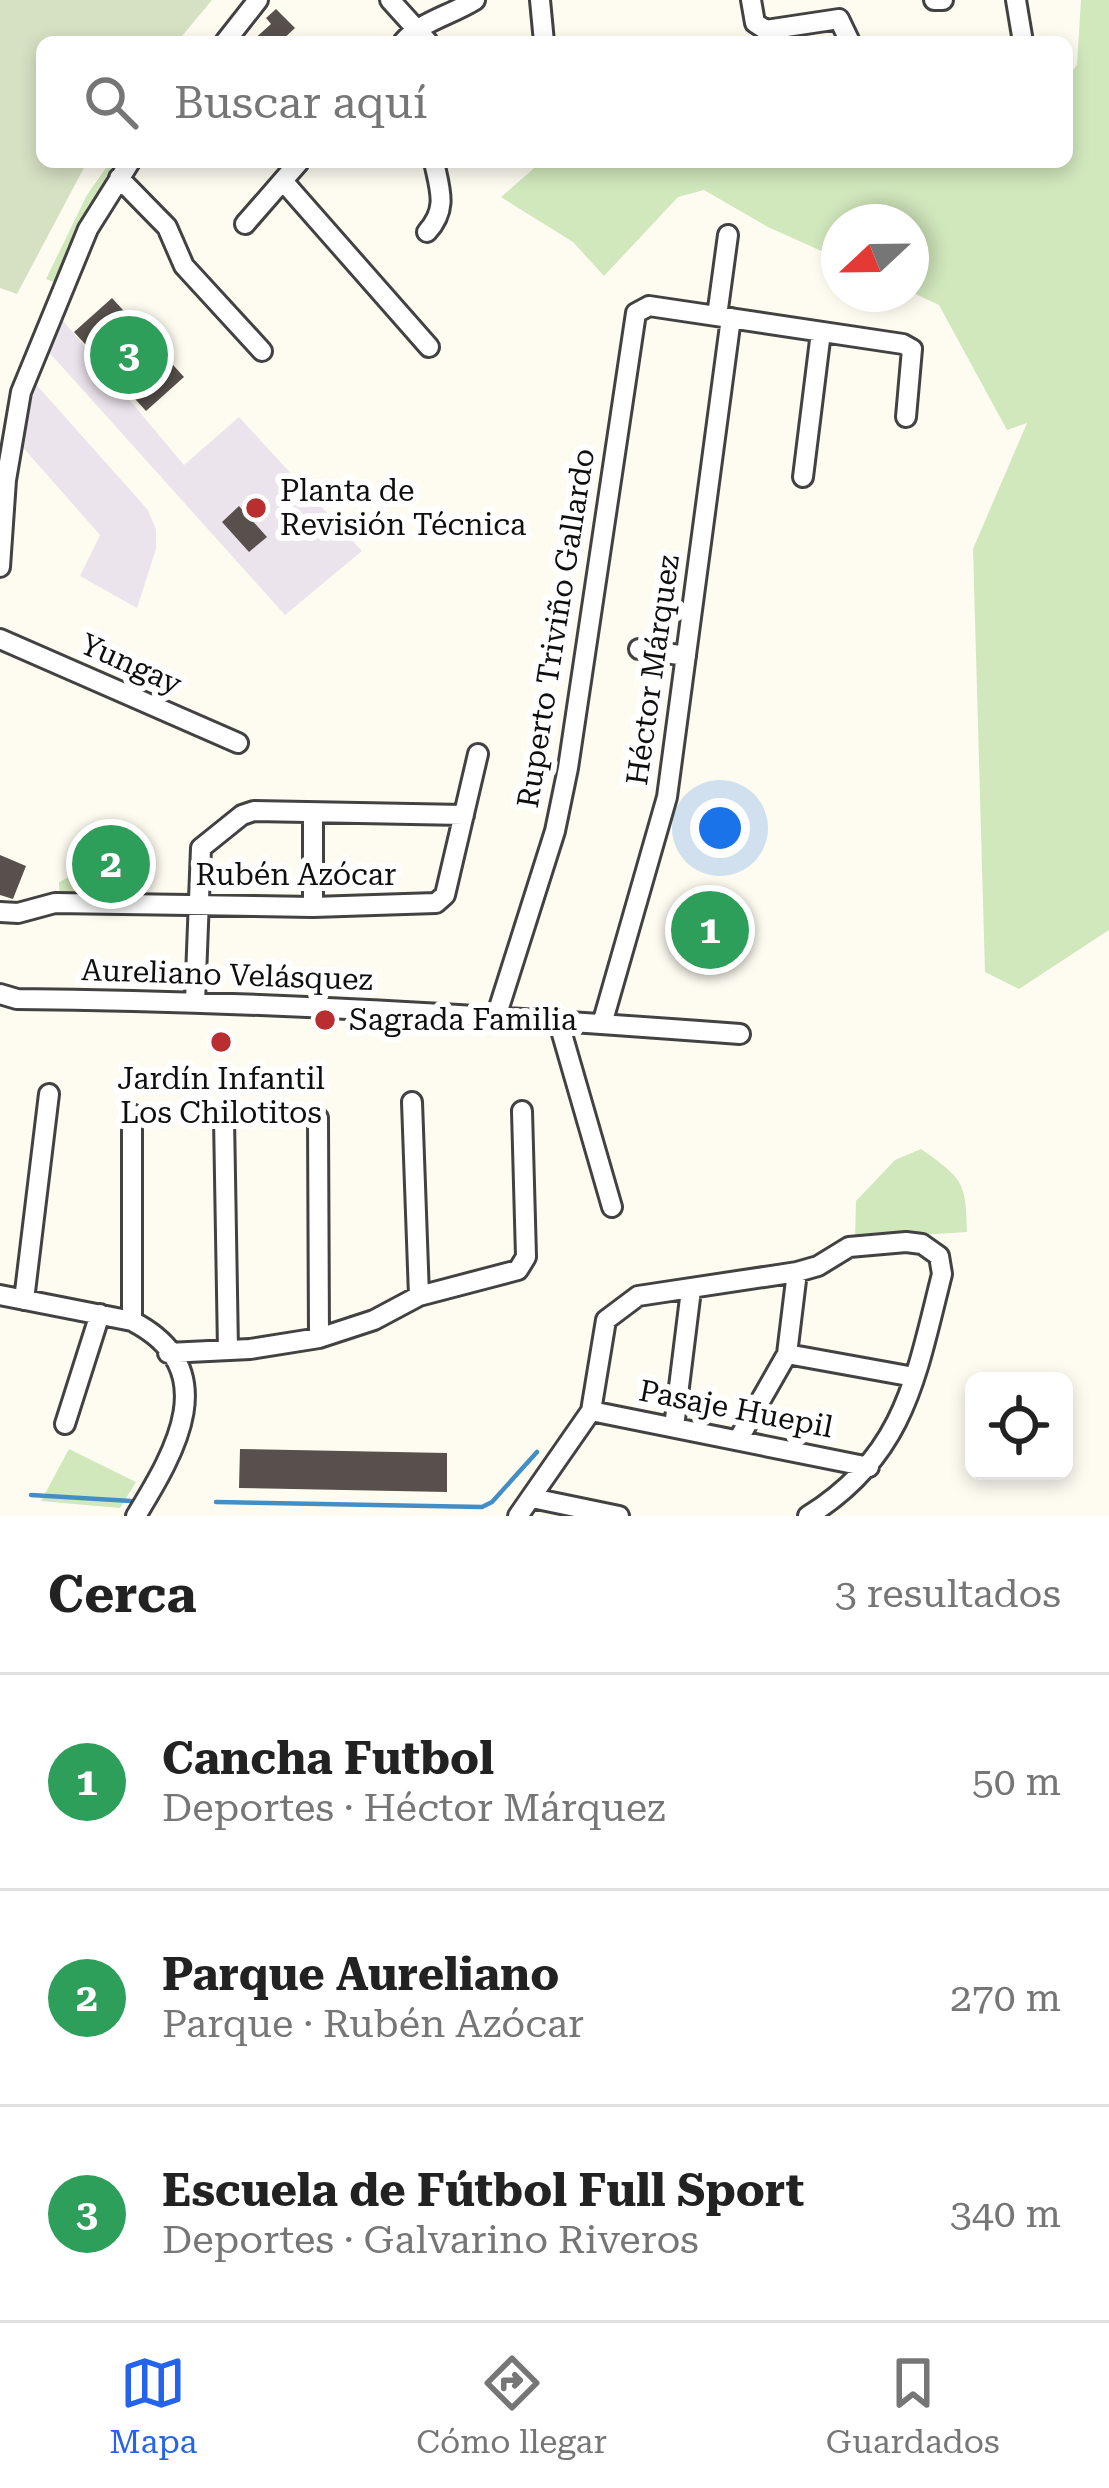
<!DOCTYPE html>
<html lang="es">
<meta charset="utf-8">
<style>
:root{--surface:#fff;--page:#f2f2f2;--text:#222;--muted:#767676;--line:#e0e0e0;--accent:#2563eb}
body{margin:0;font-family:"Roboto Serif",serif;background:var(--page);color:var(--text)}
.controls{position:absolute;right:36px;bottom:36px;display:grid;overflow:hidden;border-radius:18px;box-shadow:0 6px 18px #0003}
.controls button{width:108px;height:108px;display:grid;place-items:center;padding:0;border:0;border-bottom:3px solid var(--line);background:var(--surface);color:var(--text);font:60px sans-serif}
.compass{position:absolute;left:821px;top:204px;width:108px;height:108px;border-radius:50%;background:var(--surface);box-shadow:0 6px 18px #0003;rotate:248deg}
.you{position:absolute;left:720px;top:828px;width:42px;height:42px;margin:-30px;border:9px solid #fff;border-radius:50%;background:#1a73e8;box-shadow:0 0 0 18px #1a73e833}
.badge{display:grid;place-items:center;width:78px;height:78px;border-radius:50%;background:var(--accent);color:#fff;font-size:39px;font-weight:700}
.pin{position:absolute;translate:-50% -50%;border:6px solid #fff;box-shadow:0 3px 12px #0006}
.list{margin:0;padding:0;list-style:none}
h2{display:flex;justify-content:space-between;align-items:center;height:156px;margin:0;padding:0 48px;font-size:51px}
h2 small{font-size:39px;font-weight:400;color:var(--muted)}
.list li{display:grid;grid-template-columns:78px 1fr auto;gap:36px;align-items:center;box-sizing:border-box;height:216px;padding:0 48px;border-top:3px solid var(--line)}
.list b{display:block;font-size:45px;white-space:nowrap}
.list p{margin:0;font-size:39px;white-space:nowrap;color:var(--muted)}
.list em{font-size:39px;font-style:normal;color:var(--muted)}
.icon{flex:none;width:66px;height:66px;fill:none;stroke:currentColor;stroke-width:2;stroke-linecap:round;stroke-linejoin:round}
.map{position:relative;flex:none;width:1109px;height:1516px;overflow:hidden}
.search{position:absolute;background:var(--surface);box-shadow:0 6px 18px #0003;left:36px;right:36px;top:36px;height:132px;display:flex;align-items:center;gap:30px;box-sizing:border-box;padding:0 42px;border-radius:18px;color:var(--muted);font-size:45px}
.sheet{height:804px;background:var(--surface)}
nav{display:flex;justify-content:space-around;align-items:center;box-sizing:border-box;height:168px;border-top:3px solid var(--line);background:var(--surface);font-size:33px;color:var(--muted)}
nav a{display:grid;justify-items:center;gap:6px}
nav .on{color:var(--accent)}
.map>svg:first-child{display:block}
.industrial{fill:#ece4ed}
.green{fill:#d1e7bc}
.cemetery{fill:#d6e0c3}
.pitch{fill:#e3efce}
.lines{fill:none;stroke-linecap:round;stroke-linejoin:round}
.stream{stroke:#448ec6;stroke-width:4.5}
.building{fill:#57504c}
.minor-casing{stroke:#424242;stroke-width:24}
.minor{stroke:#fff;stroke-width:18}
.poi-dot{fill:#b82e31;stroke:#fff;stroke-width:4.5}
.labels{text-anchor:middle;stroke-width:12;stroke-linejoin:round;paint-order:stroke}
.poi-label{font-size:30px;fill:#0f0f0f;stroke:#fff;text-anchor:start}
.street-label{font-size:30px;fill:#0f0f0f;stroke:#fff}
</style>
<div class="map">
<svg width="1109" height="1516" viewBox="0 0 1109 1516">
<rect width="100%" height="100%" fill="#fefcf1"/>
<path class="industrial" d="M60 317 184 465 239 417 362 551 285 615 47 350Z
M33 381 148 510 156 530V549L137 608 80 576 100 535 19 443 25 394Z"/>
<path class="green" d="M1081 0H1109V930L1019 989 985 972 973 549 1027 423 1007 430 939 305 911 292V222H839V259L768 227 704 190 678 197 604 276 573 242 501 197 541 162H1067V78L1077 65Z
M110 162H123L59 284 46 279 87 195Z
M129 846 128 904 60 903 59 882Z
M921 1149C963 1179 966 1181 967 1232L855 1239 856 1201 895 1160Z
M69 1449 136 1482 120 1508 41 1501Z"/>
<path class="cemetery" d="M0 0H212L177 42H42V162H87L17 294 0 288Z"/>
<path class="pitch" d="M700 890 738 899 720 970 682 961Z"/>
<g class="lines">
<path class="stream" d="M31 1495 131 1501
M216 1502 482 1507 492 1502 537 1452"/>
</g>
<path class="building" d="M276 9 295 28 280 42H251L271 24 266 18Z
M112 298 184 377 146 411 74 332Z
M239 506 267 537 249 552 222 522Z
M0 855 26 866 13 899 0 895Z
M240 1449 447 1453V1492L239 1488Z"/>
<g class="lines">
<defs>
<path id="minor" d="M390 0 428 42
M540 0 544 42
M751 0 755 23 766 30 839 19 850 42
M934 0H943
M1016 0 1023 42
M225 42 258 0
M403 42C420 22 451 15 475 0
M119 178 167 227 184 266 262 351
M283 181 429 347
M245 224 299 162
M427 232C448 209 440 190 434 162
M717 316 728 235
M803 477 821 332
M0 567 6 480 21 392 88 229 130 162
M0 639 238 743
M639 649 686 656
M313 907V814
M0 912 18 913 55 903 313 907 436 903 445 895 478 754
M0 994 17 999C259 1001 499 1016 740 1034
M195 1002 201 848 242 815 254 811 464 815
M496 1017 555 831 568 768 636 313 649 306 903 344 912 349 906 417
M558 1020 612 1207
M602 1024 667 797 731 318
M412 1102 419 1296
M224 1118 228 1350
M318 1118 319 1338
M0 1295 132 1321C225 1369 175 1452 136 1516
M24 1300 49 1094
M132 1321V1114
M168 1353 250 1349 319 1338 374 1320 419 1296 518 1270 526 1257 522 1111
M787 1354 914 1377
M591 1411 869 1467
M65 1424 100 1314
M674 1427 691 1290
M738 1440 787 1354 797 1272
M532 1498 619 1516
M518 1516 591 1411 606 1320 638 1296 797 1272 818 1266 849 1247 906 1242 922 1244 939 1256 942 1274C916 1377 905 1456 808 1516"/>
</defs>
<use href="#minor" class="minor-casing"/>
<use href="#minor" class="minor"/>
</g>
<g class="poi-dot">
<circle cx="256" cy="508" r="12"/>
<circle cx="325" cy="1020" r="12"/>
<circle cx="221" cy="1042" r="12"/>
</g>
<g class="labels">
<g class="poi-label">
<text x="280" y="501">Planta de<tspan x="280" dy="34">Revisión Técnica</tspan></text>
<text x="349" y="1030">Sagrada Familia</text>
<text x="221" y="1089" text-anchor="middle">Jardín Infantil<tspan x="221" dy="34">Los Chilotitos</tspan></text>
</g>
<g class="street-label">
<text transform="translate(556 628) rotate(-81)" y="10">Ruperto Triviño Gallardo</text>
<text transform="translate(131 664) rotate(24)" y="10">Yungay</text>
<text transform="translate(653 670) rotate(-82)" y="10">Héctor Márquez</text>
<text x="296" y="885">Rubén Azócar</text>
<text transform="translate(227 975) rotate(2)" y="10">Aureliano Velásquez</text>
<text transform="translate(736 1409) rotate(11)" y="10">Pasaje Huepil</text>
</g>
</g>
</svg>
<div class="controls">
<button><svg class="icon" aria-label="locate" viewBox="0 0 24 24"><circle cx="12" cy="12" r="6"/><path d="M12 2v4M12 18v4M2 12h4M18 12h4"/></svg></button>
</div>
<svg class="compass" viewBox="-18 -18 36 36"><path d="M0-13l5 13h-10z" fill="#e53935"/><path d="M0 13l5-13h-10z" fill="#767676"/></svg>
<div class="you"></div>
<div class="pin badge" style="left:710px;top:930px;background:#2e9e5b">1</div>
<div class="pin badge" style="left:111px;top:864px;background:#2e9e5b">2</div>
<div class="pin badge" style="left:129px;top:355px;background:#2e9e5b">3</div>
<div class="search"><svg class="icon" aria-label="search" viewBox="0 0 24 24"><circle cx="10" cy="10" r="6"/><path d="M15 15l6 6"/></svg>Buscar aquí</div>
</div>
<section class="sheet">
<h2>Cerca<small>3 resultados</small></h2>
<ul class="list">
<li><span class="badge" style="background:#2e9e5b">1</span><div><b>Cancha Futbol</b><p>Deportes · Héctor Márquez</p></div><em>50 m</em></li>
<li><span class="badge" style="background:#2e9e5b">2</span><div><b>Parque Aureliano</b><p>Parque · Rubén Azócar</p></div><em>270 m</em></li>
<li><span class="badge" style="background:#2e9e5b">3</span><div><b>Escuela de Fútbol Full Sport</b><p>Deportes · Galvarino Riveros</p></div><em>340 m</em></li>
</ul>
</section>
<nav>
<a class="on"><svg class="icon" aria-label="map" viewBox="0 0 24 24"><path d="M3 6l6-2 6 2 6-2v14l-6 2-6-2-6 2zM9 4v14M15 6v14"/></svg>Mapa</a>
<a><svg class="icon" aria-label="directions" viewBox="0 0 24 24"><path d="M12 3l9 9-9 9-9-9zM9 14v-3h6M13 9l2 2-2 2"/></svg>Cómo llegar</a>
<a><svg class="icon" aria-label="saved" viewBox="0 0 24 24"><path d="M7 4h10v16l-5-4-5 4z"/></svg>Guardados</a>
</nav>
